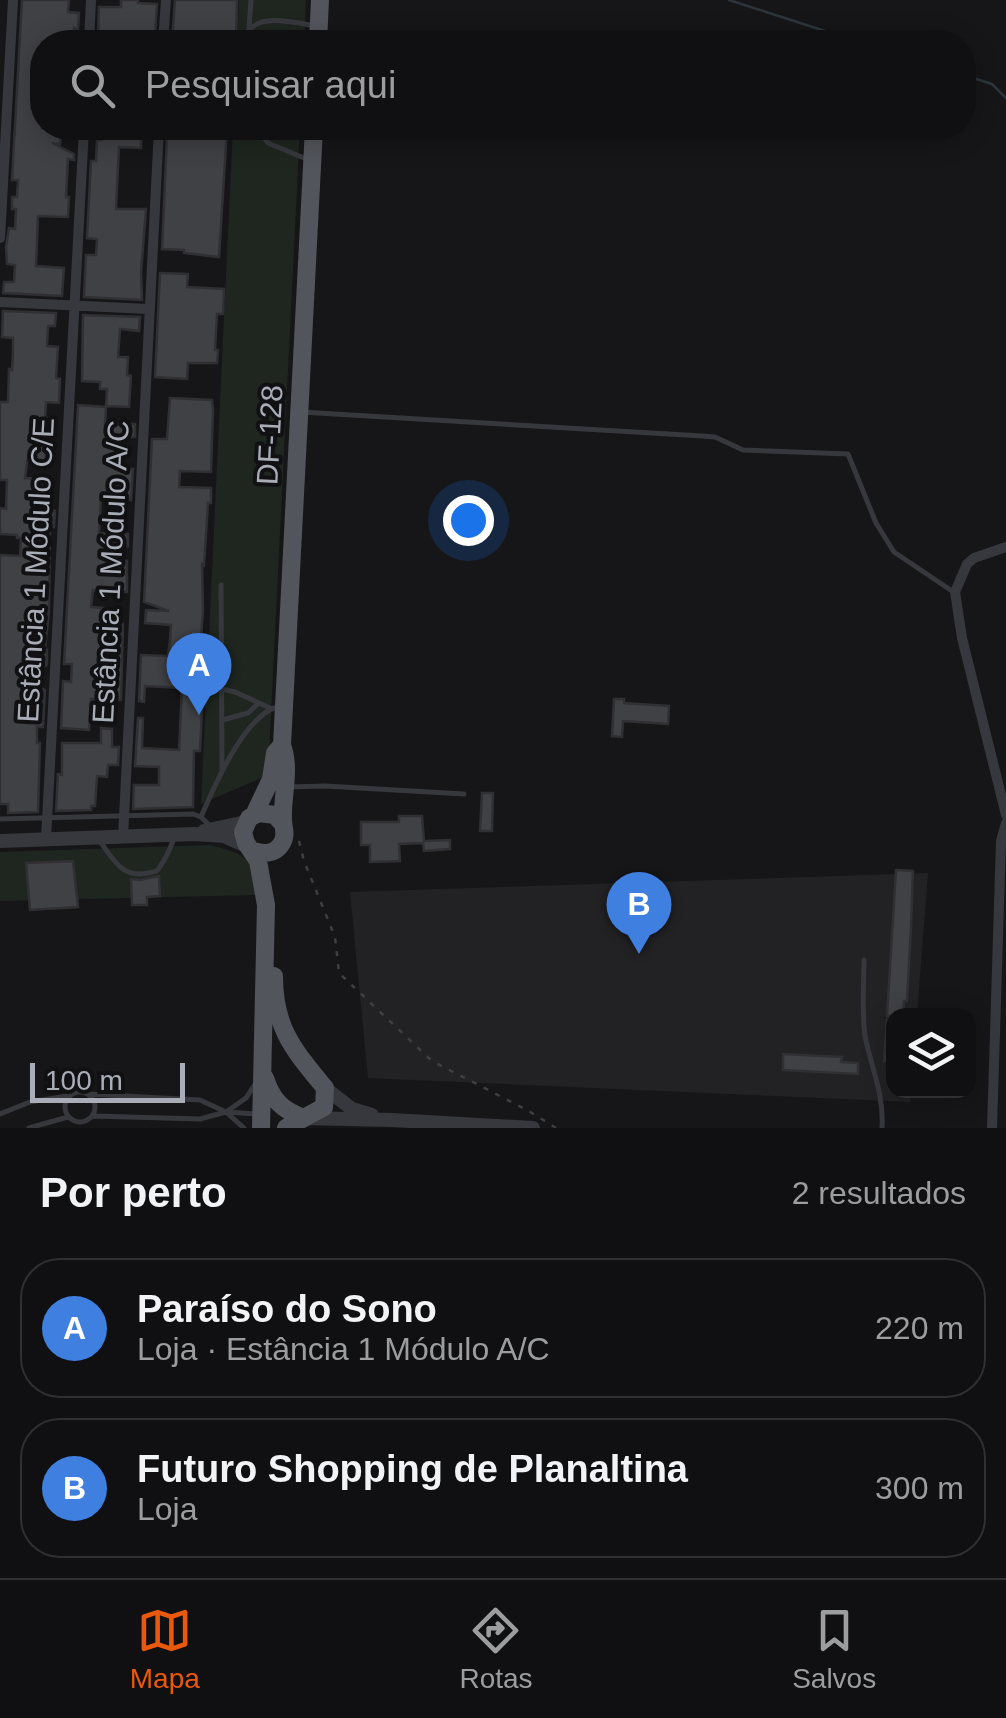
<!DOCTYPE html>
<html lang="pt">
<meta charset="utf-8">
<style>
:root{--surface:#101012;--page:#1e1e20;--text:#f1f3f6;--muted:#9c9d9f;--line:#303032;--accent:#ea580c}
body{margin:0;font-family:Arial,sans-serif;background:var(--page);color:var(--text)}
.controls{position:absolute;right:30px;bottom:30px;display:grid;overflow:hidden;border-radius:20px;box-shadow:0 5px 25px #0003}
.controls button{width:90px;height:90px;display:grid;place-items:center;padding:0;border:0;border-bottom:2px solid var(--line);background:var(--surface);color:var(--text);font:50px sans-serif}
.scale{position:absolute;left:30px;bottom:25px;width:155px;box-sizing:border-box;padding-left:10px;border:5px solid #a8adb8;border-top:0;font-size:28px;line-height:35px;white-space:nowrap;color:#a8adb8;-webkit-text-stroke:8px #111113;paint-order:stroke}
.you{position:absolute;left:468px;top:520px;width:35px;height:35px;margin:-25px;border:8px solid #fff;border-radius:50%;background:#1a73e8;box-shadow:0 0 0 15px #1a73e833}
.badge{display:grid;place-items:center;width:65px;height:65px;border-radius:50%;background:var(--accent);color:#fff;font-size:32px;font-weight:700}
.pin{position:absolute;translate:-50% -82px;filter:drop-shadow(0 2px 5px #0008)}
.pin::after{content:'';position:absolute;top:52px;width:35px;height:30px;background:inherit;clip-path:polygon(0 0,100% 0,50% 100%)}
.list{margin:0;padding:0;list-style:none}
h2{display:flex;justify-content:space-between;align-items:center;height:130px;margin:0;padding:0 40px;font-size:42px}
h2 small{font-size:32px;font-weight:400;color:var(--muted)}
.list li{display:grid;grid-template-columns:65px 1fr auto;gap:30px;align-items:center;box-sizing:border-box;height:140px;margin:0 20px 20px;padding:0 20px;border:2px solid var(--line);border-radius:40px}
.list b{display:block;font-size:38px;white-space:nowrap}
.list p{margin:0;font-size:32px;white-space:nowrap;color:var(--muted)}
.list em{font-size:32px;font-style:normal;color:var(--muted)}
.icon{flex:none;width:55px;height:55px;fill:none;stroke:currentColor;stroke-width:2;stroke-linecap:round;stroke-linejoin:round}
.map{position:relative;flex:none;width:1006px;height:1128px;overflow:hidden}
.search{position:absolute;background:var(--surface);box-shadow:0 5px 25px #0003;left:30px;right:30px;top:30px;height:110px;display:flex;align-items:center;gap:25px;box-sizing:border-box;padding:0 35px;border-radius:40px;color:var(--muted);font-size:38px}
.sheet{height:450px;background:var(--surface)}
nav{display:flex;justify-content:space-around;align-items:center;box-sizing:border-box;height:140px;border-top:2px solid var(--line);background:var(--surface);font-size:28px;color:var(--muted)}
nav a{display:grid;justify-items:center;gap:5px}
nav .on{color:var(--accent)}
.map>svg:first-child{display:block}
.built{fill:#222225}
.green{fill:#1e261f}
.lines{fill:none;stroke-linecap:round;stroke-linejoin:round}
.stream{stroke:#2c353c;stroke-width:2.5}
.building{fill:#404145;stroke:#303034;stroke-width:2.5}
.path{stroke:#3d3f44;stroke-width:2.5;stroke-dasharray:5 8;stroke-linecap:butt}
.service{stroke:#37383d;stroke-width:5}
.minor{stroke:#37383d;stroke-width:10}
.tertiary{stroke:#37383d;stroke-width:14}
.primary{stroke:#53555c;stroke-width:18}
.labels{text-anchor:middle;stroke-width:8;stroke-linejoin:round;paint-order:stroke}
.street-label{font-size:30px;fill:#a8adb8;stroke:#111113}
</style>
<div class="map">
<svg width="1006" height="1128" viewBox="0 0 1006 1128">
<rect width="100%" height="100%" fill="#161618"/>
<path class="built" d="M928 873 917 1015 894 1016V1090L910 1091V1102L368 1078 350 892Z"/>
<path class="green" d="M239 0H306L304 42H237Z
M233 128H300L268 775 201 804Z
M210 845C247 855 251 855 257 895L0 901V852Z"/>
<g class="lines">
<path class="stream" d="M729 0 859 42
M964 75 992 84 1006 98"/>
</g>
<path class="building" d="M22 0H69L68 12 79 13 78 30 74 28 72 42H42V128H61L60 144 52 143 74 154V160L68 159 66 197H69L68 217 38 216 36 266 64 268 62 296 3 293 4 282H14L15 265 7 264 6 247 9 228 15 229 16 209H12V197H17L18 180H12Z
M121 0H138V3L157 4 155 35H147V40L138 39V42H114V36H98L99 7H121Z
M175 0H237L236 42H172Z
M103 128 141 129V148L119 147 116 209H146L141 272 142 300 84 297 86 255H96L97 239 87 238 91 161H96L97 140H102Z
M174 128H227L219 257 184 253V250L162 249 167 136H174Z
M160 273 188 274 187 287 224 289 223 314H217L215 350H218L217 363H188L187 379 155 377Z
M3 311 56 313 55 326H48L47 346 58 347 56 378 60 379 59 403 46 402 45 418H54L53 434H46V462L27 461 25 478 45 479V495L52 496V510L55 511 54 527 50 526 49 610 45 650H47V664L46 666H42L41 688 45 690 43 727H37V743H40L38 812 8 813V804H0V555L20 556 21 538H17V535L0 534V508L6 509 7 480H0V402H8L9 369 12 370 13 353V338L2 337Z
M83 315 140 317 139 331 120 329 118 357H128L127 375 131 376 129 407 106 406 107 389H100V382L82 381Z
M170 398 212 400 213 410 211 472 180 471 179 487 211 488V503H208L204 565 202 564 203 611 197 689H203L200 751H194L193 807 133 809 134 785H159V767L135 766 138 718H143L142 748 179 750 182 688 145 686 144 702 139 701 141 655 168 656 170 640 171 625 145 623 146 610 169 611 144 602 152 439H167Z
M78 405 106 407 105 424H135V437H118L117 453 116 468 133 469 131 500 101 496 99 533 128 534V546L119 545 118 561H127V592L93 590 91 607 117 609 116 624H123L121 700 91 699 89 730 61 728 63 681 71 682 72 664H64Z
M614 699H624V703L669 706 668 724 623 721 622 737 612 736Z
M101 728 112 729V747H119L118 765H108L107 777 97 776 95 806H91V810L56 811 58 774 62 775V743H101Z
M482 793H493L492 831H480Z
M399 816H422L424 841 450 840V849L424 851 423 843 399 844 400 861 370 862V845H361V822H399Z
M73 861 78 907 30 910 26 863Z
M896 870 913 871 911 927 907 1001H904L903 1016H887Z
M159 876 160 896 147 897V905H132L131 879 140 880Z
M887 1020H894V1062L884 1061Z
M783 1054 842 1057 841 1062 858 1063V1074L783 1070Z"/>
<g class="lines">
<path class="path" d="M299 841 304 861 335 937 339 973 432 1061 527 1110 556 1128"/>
<path class="service" d="M248 31C263 13 295 23 316 26
M248 42 251 0
M257 128 268 143 309 160
M301 412 702 436 715 437 743 450 848 454 876 523 894 552 952 591
M221 585 222 769
M222 689 235 692 270 708
M222 720 248 713 259 703
M288 787 325 786 464 794
M201 817C214 787 244 716 277 707
M0 819 193 814 201 817 210 826
M99 840C113 859 122 879 148 873 157 871 156 873 161 865 167 857 171 846 175 836
M864 960C864 984 861 1018 866 1041 873 1071 884 1097 882 1128
M65 1107a15 15 0 1 1 30 0a15 15 0 1 1-30 0Z
M88 1094 200 1100 226 1112 244 1128
M226 1112 246 1098 254 1086
M0 1114 30 1102 67 1096
M93 1116 200 1119 226 1112 256 1114
M29 1128 68 1117"/>
<path class="minor" d="M89 42 91 0
M163 42 166 0
M0 238 13 0
M0 302 148 309
M1006 547 974 558 967 564 955 592 962 638 1006 815
M123 837 159 128
M46 839 84 128
M992 1128 1001 841 1006 823"/>
<path class="tertiary" d="M204 831 246 822
M0 841 194 834 224 836 249 847
M325 1088 352 1109 372 1115
M304 1118 392 1120 533 1128"/>
<path class="primary" d="M318 42 320 0
M254 815 271 779 275 753 282 745
M253 851C264 854 275 855 282 843 287 835 283 828 283 819 282 794 291 770 282 745L314 128
M274 976C274 1029 294 1050 325 1088L324 1107 286 1128
M265 1078C272 1100 282 1110 304 1118
M261 1128 266 905 258 861 246 843 243 832 249 818 259 813 275 815 282 823"/>
</g>
<g class="labels">
<g class="street-label">
<text transform="translate(270 435) rotate(-87)" y="10">DF-128</text>
<text transform="translate(36 570) rotate(-87)" y="10">Estância 1 Módulo C/E</text>
<text transform="translate(111 572) rotate(-87)" y="10">Estância 1 Módulo A/C</text>
</g>
</g>
</svg>
<div class="controls">
<button><svg class="icon" aria-label="layers" viewBox="0 0 24 24"><path d="M12 4l9 5-9 5-9-5zM3 14l9 5 9-5"/></svg></button>
</div>
<div class="scale">100 m</div>
<div class="you"></div>
<div class="pin badge" style="left:199px;top:715px;background:#3f7fe0">A</div>
<div class="pin badge" style="left:639px;top:954px;background:#3f7fe0">B</div>
<div class="search"><svg class="icon" aria-label="search" viewBox="0 0 24 24"><circle cx="10" cy="10" r="6"/><path d="M15 15l6 6"/></svg>Pesquisar aqui</div>
</div>
<section class="sheet">
<h2>Por perto<small>2 resultados</small></h2>
<ul class="list">
<li><span class="badge" style="background:#3f7fe0">A</span><div><b>Paraíso do Sono</b><p>Loja · Estância 1 Módulo A/C</p></div><em>220 m</em></li>
<li><span class="badge" style="background:#3f7fe0">B</span><div><b>Futuro Shopping de Planaltina</b><p>Loja</p></div><em>300 m</em></li>
</ul>
</section>
<nav>
<a class="on"><svg class="icon" aria-label="map" viewBox="0 0 24 24"><path d="M3 6l6-2 6 2 6-2v14l-6 2-6-2-6 2zM9 4v14M15 6v14"/></svg>Mapa</a>
<a><svg class="icon" aria-label="directions" viewBox="0 0 24 24"><path d="M12 3l9 9-9 9-9-9zM9 14v-3h6M13 9l2 2-2 2"/></svg>Rotas</a>
<a><svg class="icon" aria-label="saved" viewBox="0 0 24 24"><path d="M7 4h10v16l-5-4-5 4z"/></svg>Salvos</a>
</nav>
